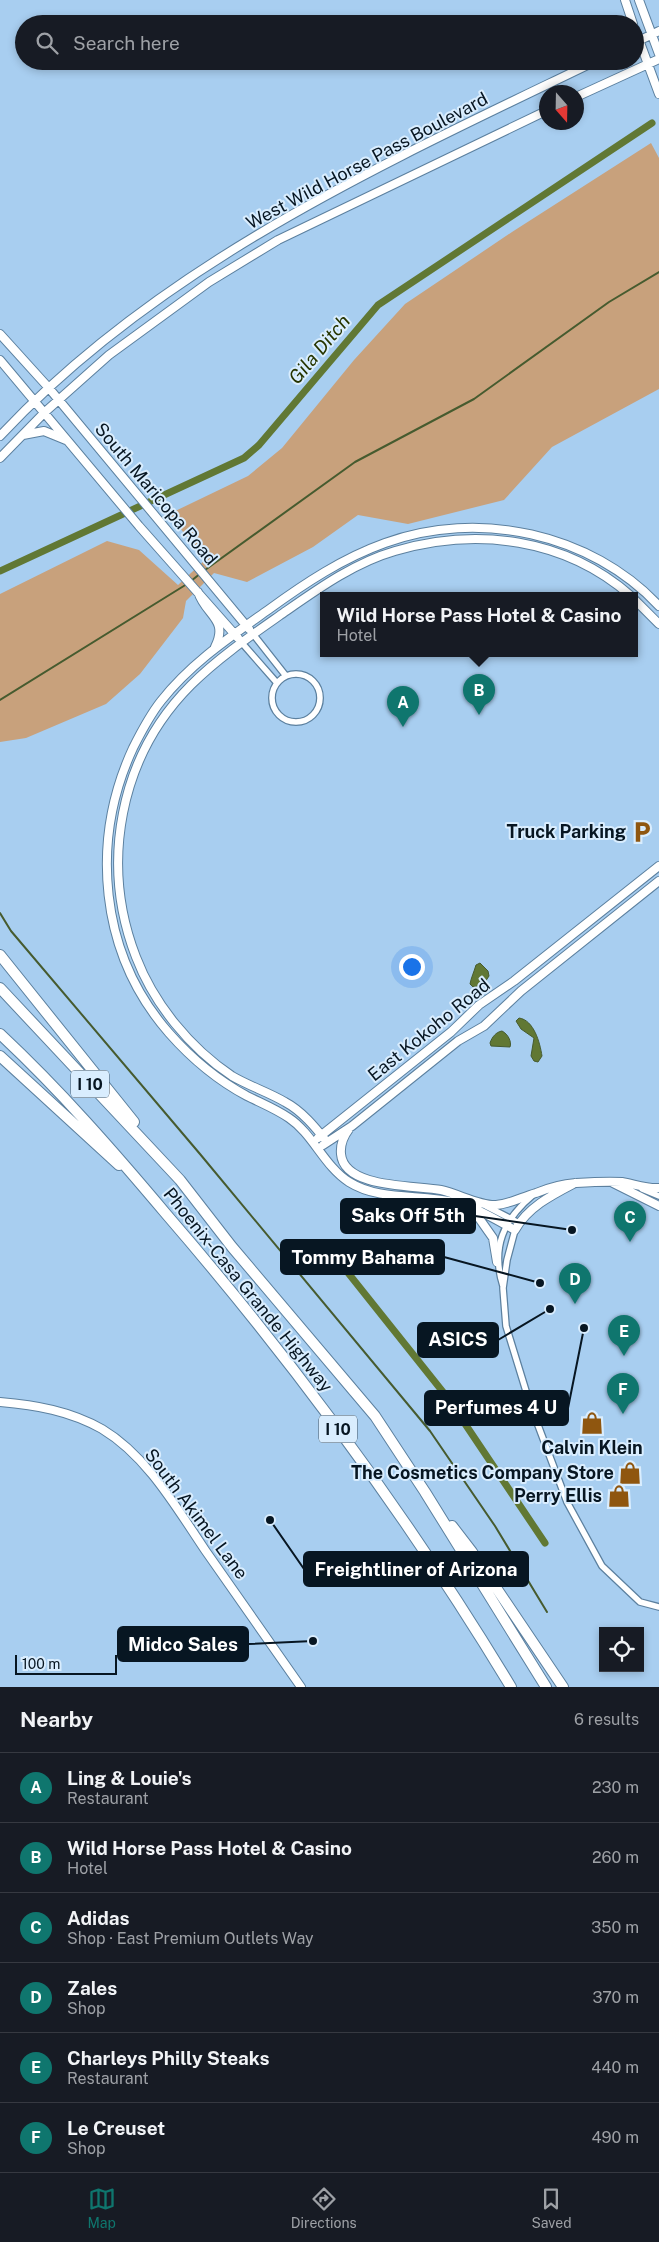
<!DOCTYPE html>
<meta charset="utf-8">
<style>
:root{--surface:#171b24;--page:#242831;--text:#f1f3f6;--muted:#9ea1a6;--line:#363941;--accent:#0f766e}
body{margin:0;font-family:"Public Sans",sans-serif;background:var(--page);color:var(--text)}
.controls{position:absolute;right:15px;bottom:15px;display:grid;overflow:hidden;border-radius:0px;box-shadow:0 2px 8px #0003}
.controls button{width:45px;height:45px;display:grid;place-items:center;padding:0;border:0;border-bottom:1px solid var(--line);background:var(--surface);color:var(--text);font:25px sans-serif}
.compass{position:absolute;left:539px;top:85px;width:45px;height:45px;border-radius:50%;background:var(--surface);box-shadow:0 2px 8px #0003;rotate:160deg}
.scale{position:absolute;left:15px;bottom:12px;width:102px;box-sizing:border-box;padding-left:5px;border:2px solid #071622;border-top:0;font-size:14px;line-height:18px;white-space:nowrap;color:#071622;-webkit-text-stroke:4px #d9edfe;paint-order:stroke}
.you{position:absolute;left:411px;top:966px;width:18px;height:18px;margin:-12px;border:4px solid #fff;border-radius:50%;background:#1a73e8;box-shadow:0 0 0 8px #1a73e833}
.badge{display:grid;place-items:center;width:32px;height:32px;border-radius:50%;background:var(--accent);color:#fff;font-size:16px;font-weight:700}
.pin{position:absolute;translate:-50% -41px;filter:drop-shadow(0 1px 2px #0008)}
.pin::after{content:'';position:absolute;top:26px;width:18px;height:15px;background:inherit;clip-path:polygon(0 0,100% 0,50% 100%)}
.popup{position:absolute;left:320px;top:592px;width:318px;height:65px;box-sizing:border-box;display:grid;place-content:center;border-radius:0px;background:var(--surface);filter:drop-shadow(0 1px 4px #0005);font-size:16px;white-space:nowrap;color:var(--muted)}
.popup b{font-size:19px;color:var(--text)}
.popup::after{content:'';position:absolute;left:50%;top:100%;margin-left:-10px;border:10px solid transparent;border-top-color:var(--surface)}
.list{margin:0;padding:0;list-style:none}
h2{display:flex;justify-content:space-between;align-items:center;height:65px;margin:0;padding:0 20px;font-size:21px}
h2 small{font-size:16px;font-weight:400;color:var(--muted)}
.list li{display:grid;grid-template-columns:32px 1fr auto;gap:15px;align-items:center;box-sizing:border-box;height:70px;padding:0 20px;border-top:1px solid var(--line)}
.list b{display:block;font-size:19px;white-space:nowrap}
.list p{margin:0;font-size:16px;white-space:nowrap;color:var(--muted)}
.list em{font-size:16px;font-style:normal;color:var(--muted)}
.icon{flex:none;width:28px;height:28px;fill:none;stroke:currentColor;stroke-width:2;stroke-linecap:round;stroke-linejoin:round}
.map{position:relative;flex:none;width:659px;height:1687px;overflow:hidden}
.search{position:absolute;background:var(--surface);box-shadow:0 2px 8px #0003;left:15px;right:15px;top:15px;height:55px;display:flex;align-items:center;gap:12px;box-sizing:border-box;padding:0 18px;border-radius:28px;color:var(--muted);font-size:19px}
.sheet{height:485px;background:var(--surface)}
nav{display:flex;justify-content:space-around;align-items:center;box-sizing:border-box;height:70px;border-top:1px solid var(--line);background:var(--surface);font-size:14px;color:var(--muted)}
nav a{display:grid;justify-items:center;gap:2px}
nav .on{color:var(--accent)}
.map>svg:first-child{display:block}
.green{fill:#c8a17c}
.water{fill:#617834;stroke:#465b2f}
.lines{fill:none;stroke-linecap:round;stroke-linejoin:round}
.stream{stroke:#465b2f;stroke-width:2}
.canal{stroke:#617834;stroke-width:7}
.street-casing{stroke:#5c809f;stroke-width:8}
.secondary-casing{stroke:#5c809f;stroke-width:10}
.highway-casing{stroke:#5c809f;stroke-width:12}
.street{stroke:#fff;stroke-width:5.5}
.secondary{stroke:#fff;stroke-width:8}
.highway{stroke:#fff;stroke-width:10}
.labels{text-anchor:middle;stroke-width:4;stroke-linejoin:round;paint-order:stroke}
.shield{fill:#d9edfe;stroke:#465664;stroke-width:1}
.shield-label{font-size:16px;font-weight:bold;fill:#071622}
.street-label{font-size:18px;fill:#071622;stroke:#d9edfe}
.poi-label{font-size:18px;font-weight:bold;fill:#071622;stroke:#d9edfe;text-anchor:end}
.water-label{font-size:19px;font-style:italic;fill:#263500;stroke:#d9edfe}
.leader{fill:none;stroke:#071622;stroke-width:2}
.callout-dot{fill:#071622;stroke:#d9edfe;stroke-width:2}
.callout{fill:#071622;stroke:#071622;stroke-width:2}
.callout-label{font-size:19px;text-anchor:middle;font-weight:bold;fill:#fff}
</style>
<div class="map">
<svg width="659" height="1687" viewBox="0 0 659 1687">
<rect width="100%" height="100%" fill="#a8cef0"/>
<path class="green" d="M651 143 659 158V389L552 447 504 500 408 524 358 515 313 547 247 582 214 573 186 601 183 618 140 674 106 704 26 738 0 742V594L107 541 139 550 178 585 205 560 169 514 248 476 282 448 354 360 405 304 512 232Z"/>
<path class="water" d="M480 963 488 971 489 976 483 985 473 987 470 984C471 978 474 972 476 965Z
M519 1018C534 1020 540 1043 542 1056L538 1062 534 1061 531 1056 534 1038 521 1029 516 1021Z
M502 1031C508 1034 512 1042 510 1047L491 1046 490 1043C492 1037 496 1032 502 1031Z"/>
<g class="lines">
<path class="stream" d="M205 570 355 462 474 399 609 302 659 272
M191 581 201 573
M0 700 187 584
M0 913 11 931 200 1154 430 1431 495 1526 547 1612"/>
<path class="canal" d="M0 571 244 458 259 445 378 305 652 123
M341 1264 447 1397 545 1543"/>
<defs>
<path id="street" d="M253 634 286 676
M242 643 277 683
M272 698a24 24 0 1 1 48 0a24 24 0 1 1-48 0Z
M642 1189 659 1196
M486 1206 519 1223
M515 1230 507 1260 503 1288 506 1326 530 1404 567 1502 602 1566 640 1602 659 1607
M503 1286C491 1248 503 1220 533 1195"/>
<path id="secondary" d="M625 0 633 24
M639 0 659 54
M635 29 659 94
M636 42 659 31
M576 97 659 59
M0 334 48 387 249 629
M0 360 139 526 238 638
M23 435 44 431 66 440
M0 436C163 262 385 163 596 61
M0 458 45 412 109 355 209 282 278 240 546 111
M198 592C206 616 229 619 215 647
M634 599 659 624
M349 1129C343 1137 340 1144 341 1154 344 1189 416 1185 441 1190 459 1194 480 1206 496 1205 510 1204 522 1197 536 1193 548 1188 563 1184 576 1183 591 1182 608 1181 622 1182 634 1184 647 1189 659 1188
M318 1138 451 1032 479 1005 514 981 659 866
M327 1142C315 1127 302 1111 285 1102 268 1092 249 1086 232 1076 190 1048 154 1004 136 957 100 864 119 757 191 685 217 659 249 637 279 616 315 591 353 563 395 551 477 527 565 538 631 596
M323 1145 352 1126 458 1041 484 1026 521 991 659 881
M575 1183C552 1195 528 1207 515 1230 496 1220 476 1207 454 1202 420 1194 379 1201 349 1182 324 1166 313 1134 289 1118 276 1109 261 1103 247 1096 217 1080 191 1058 169 1033 99 953 90 841 133 748 141 732 150 715 161 701 191 663 230 637 268 610 305 583 343 558 385 543 478 509 591 533 659 606
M613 1183 659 1206
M474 1211 493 1238 497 1262
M0 1402C36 1405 70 1411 102 1429 147 1456 176 1507 205 1550 237 1595 269 1641 301 1687"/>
<path id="highway" d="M0 955 134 1122
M0 988 180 1180 232 1247 375 1416 425 1492 546 1687
M0 1034C60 1090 114 1152 167 1215 294 1362 410 1520 511 1687
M0 1056 119 1165
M452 1526 472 1552 563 1687"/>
</defs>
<use href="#street" class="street-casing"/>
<use href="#secondary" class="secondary-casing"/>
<use href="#highway" class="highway-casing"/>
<use href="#street" class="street"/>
<use href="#secondary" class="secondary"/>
<use href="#highway" class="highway"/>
</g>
<defs>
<symbol id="parking-bare" viewBox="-9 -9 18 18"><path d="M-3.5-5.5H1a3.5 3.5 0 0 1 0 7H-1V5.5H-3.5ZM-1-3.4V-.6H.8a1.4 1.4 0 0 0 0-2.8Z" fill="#8f560f" stroke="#d9edfe" stroke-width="2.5" paint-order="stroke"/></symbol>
<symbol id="shop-bare" viewBox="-9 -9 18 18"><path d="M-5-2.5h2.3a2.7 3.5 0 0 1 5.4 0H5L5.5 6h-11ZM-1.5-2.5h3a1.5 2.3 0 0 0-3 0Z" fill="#8f560f" stroke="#d9edfe" stroke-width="2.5" paint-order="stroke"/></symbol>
</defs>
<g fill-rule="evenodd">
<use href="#parking-bare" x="626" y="816" width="32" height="32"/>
<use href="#shop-bare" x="576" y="1407" width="32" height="32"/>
<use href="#shop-bare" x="614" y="1457" width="32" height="32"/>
<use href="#shop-bare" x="603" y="1480" width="32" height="32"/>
</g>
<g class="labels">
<g class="shield">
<rect x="71" y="1070.5" width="38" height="27" rx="4"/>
<rect x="319" y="1415.5" width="38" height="27" rx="4"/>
</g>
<g class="shield-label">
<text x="90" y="1090">I 10</text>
<text x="338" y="1435">I 10</text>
</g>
<g class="street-label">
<text transform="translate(367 161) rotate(-28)" y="6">West Wild Horse Pass Boulevard</text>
<text transform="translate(156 494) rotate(50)" y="6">South Maricopa Road</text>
<text transform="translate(429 1030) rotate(-39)" y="6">East Kokoho Road</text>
<text transform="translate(248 1290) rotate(51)" y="6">Phoenix-Casa Grande Highway</text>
<text transform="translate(196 1514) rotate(53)" y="6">South Akimel Lane</text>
</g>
<g class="poi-label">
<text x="626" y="838">Truck Parking</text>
<text x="592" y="1454" text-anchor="middle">Calvin Klein</text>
<text x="614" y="1479">The Cosmetics Company Store</text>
<text x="602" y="1502">Perry Ellis</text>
</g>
<g class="water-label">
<text transform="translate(319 349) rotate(-50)" y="7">Gila Ditch</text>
</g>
</g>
<path class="leader" d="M572 1230L475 1216M540 1283L444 1257M550 1309L498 1340M584 1328L568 1408M270 1520L304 1569M313 1641L248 1644"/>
<g class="callout-dot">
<circle cx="572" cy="1230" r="5"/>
<circle cx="540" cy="1283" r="5"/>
<circle cx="550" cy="1309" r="5"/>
<circle cx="584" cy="1328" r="5"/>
<circle cx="270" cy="1520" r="5"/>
<circle cx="313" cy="1641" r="5"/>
</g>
<g class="callout">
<rect x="341" y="1199" width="134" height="34" rx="5"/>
<rect x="281" y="1240" width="163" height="34" rx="5"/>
<rect x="418" y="1323" width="80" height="34" rx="5"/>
<rect x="425" y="1391" width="143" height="34" rx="5"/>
<rect x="304" y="1552" width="224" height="34" rx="5"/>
<rect x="118" y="1627" width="130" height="34" rx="5"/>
</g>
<g class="callout-label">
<text x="408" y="1222">Saks Off 5th</text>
<text x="363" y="1264">Tommy Bahama</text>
<text x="458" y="1346">ASICS</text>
<text x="496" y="1414">Perfumes 4 U</text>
<text x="416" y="1576">Freightliner of Arizona</text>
<text x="183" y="1651">Midco Sales</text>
</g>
</svg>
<div class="controls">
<button><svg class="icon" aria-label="locate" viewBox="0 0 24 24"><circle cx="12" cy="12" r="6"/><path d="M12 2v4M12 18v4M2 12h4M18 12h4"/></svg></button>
</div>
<svg class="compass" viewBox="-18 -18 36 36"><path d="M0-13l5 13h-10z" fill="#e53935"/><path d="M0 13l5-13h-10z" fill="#9ea1a6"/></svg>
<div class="scale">100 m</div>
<div class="you"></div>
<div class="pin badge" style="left:403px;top:727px">A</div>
<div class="pin badge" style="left:479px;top:715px">B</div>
<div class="popup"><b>Wild Horse Pass Hotel &amp; Casino</b>Hotel</div>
<div class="pin badge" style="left:630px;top:1242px">C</div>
<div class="pin badge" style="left:575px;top:1304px">D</div>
<div class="pin badge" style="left:624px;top:1356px">E</div>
<div class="pin badge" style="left:623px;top:1414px">F</div>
<div class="search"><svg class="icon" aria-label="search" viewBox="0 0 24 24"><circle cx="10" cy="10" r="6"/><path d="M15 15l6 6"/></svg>Search here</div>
</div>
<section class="sheet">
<h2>Nearby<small>6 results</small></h2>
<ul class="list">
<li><span class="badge">A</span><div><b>Ling &amp; Louie's</b><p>Restaurant</p></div><em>230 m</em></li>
<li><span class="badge">B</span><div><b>Wild Horse Pass Hotel &amp; Casino</b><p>Hotel</p></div><em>260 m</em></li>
<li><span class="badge">C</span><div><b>Adidas</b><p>Shop · East Premium Outlets Way</p></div><em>350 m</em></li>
<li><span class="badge">D</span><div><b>Zales</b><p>Shop</p></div><em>370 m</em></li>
<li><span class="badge">E</span><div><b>Charleys Philly Steaks</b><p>Restaurant</p></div><em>440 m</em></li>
<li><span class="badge">F</span><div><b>Le Creuset</b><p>Shop</p></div><em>490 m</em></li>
</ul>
</section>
<nav>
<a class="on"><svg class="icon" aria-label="map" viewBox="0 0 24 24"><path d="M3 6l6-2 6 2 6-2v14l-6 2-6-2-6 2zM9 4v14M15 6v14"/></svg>Map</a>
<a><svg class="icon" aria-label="directions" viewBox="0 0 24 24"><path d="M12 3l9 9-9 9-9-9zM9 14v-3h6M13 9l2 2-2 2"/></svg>Directions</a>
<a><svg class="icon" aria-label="saved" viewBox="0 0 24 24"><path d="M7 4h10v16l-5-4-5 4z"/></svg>Saved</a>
</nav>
